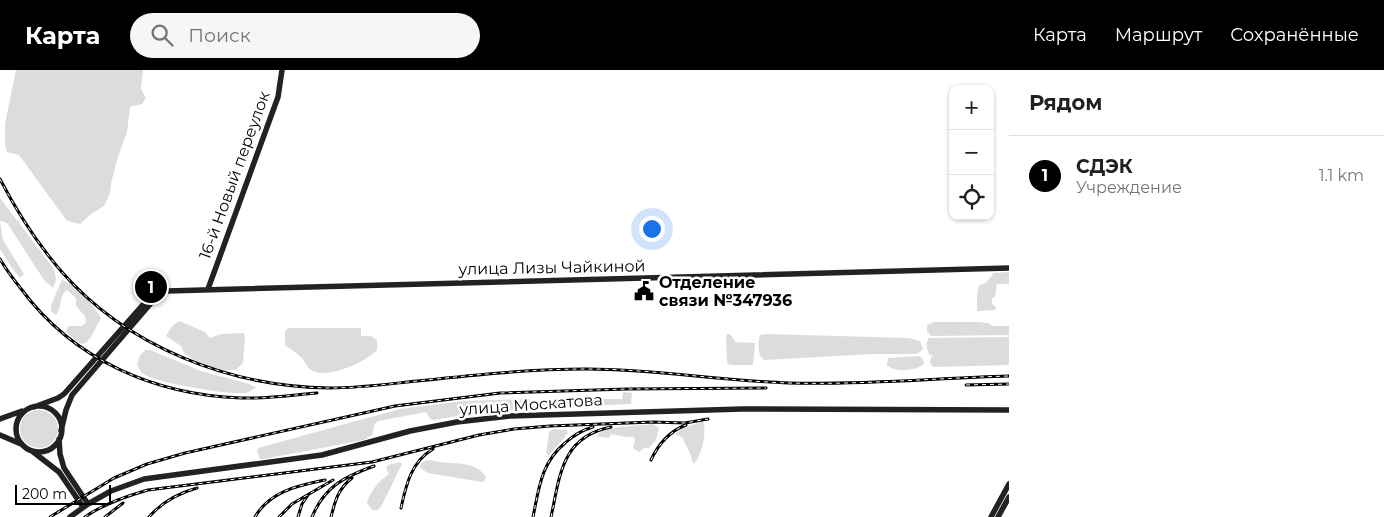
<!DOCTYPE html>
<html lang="ru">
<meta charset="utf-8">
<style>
:root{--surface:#fff;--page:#f6f6f6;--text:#202124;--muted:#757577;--line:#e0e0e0;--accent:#000}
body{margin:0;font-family:Montserrat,sans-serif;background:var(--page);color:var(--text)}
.controls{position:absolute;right:15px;top:15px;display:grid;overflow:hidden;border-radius:10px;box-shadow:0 1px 4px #0004}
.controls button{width:45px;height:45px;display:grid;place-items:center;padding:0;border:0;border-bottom:1px solid var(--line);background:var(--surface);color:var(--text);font:25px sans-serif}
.scale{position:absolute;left:15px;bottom:12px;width:96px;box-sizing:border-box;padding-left:5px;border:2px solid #000;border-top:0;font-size:14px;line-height:18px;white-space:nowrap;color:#000;-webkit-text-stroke:4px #fff;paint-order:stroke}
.you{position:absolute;left:651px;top:158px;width:18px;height:18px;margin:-12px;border:4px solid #fff;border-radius:50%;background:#1a73e8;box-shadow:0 0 0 8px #1a73e833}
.badge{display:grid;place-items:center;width:32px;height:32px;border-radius:50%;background:var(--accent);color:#fff;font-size:16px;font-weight:700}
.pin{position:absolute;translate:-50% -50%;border:2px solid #fff;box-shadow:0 1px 5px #0006}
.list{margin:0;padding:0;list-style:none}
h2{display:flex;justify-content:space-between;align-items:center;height:65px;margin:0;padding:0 20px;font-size:21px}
h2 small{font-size:16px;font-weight:400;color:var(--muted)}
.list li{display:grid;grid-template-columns:32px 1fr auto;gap:15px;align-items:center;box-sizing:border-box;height:80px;padding:0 20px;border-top:1px solid var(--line)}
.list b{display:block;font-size:19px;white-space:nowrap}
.list p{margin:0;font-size:16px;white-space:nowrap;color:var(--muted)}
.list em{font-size:16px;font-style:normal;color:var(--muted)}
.icon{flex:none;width:28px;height:28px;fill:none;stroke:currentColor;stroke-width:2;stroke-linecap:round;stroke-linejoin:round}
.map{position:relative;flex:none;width:1009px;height:447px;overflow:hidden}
header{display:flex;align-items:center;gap:30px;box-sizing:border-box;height:70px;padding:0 25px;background:var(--accent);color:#fff}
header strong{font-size:24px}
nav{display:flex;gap:28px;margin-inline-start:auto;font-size:18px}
.search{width:350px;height:45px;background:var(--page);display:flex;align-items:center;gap:12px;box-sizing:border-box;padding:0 18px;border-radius:28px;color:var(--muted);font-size:19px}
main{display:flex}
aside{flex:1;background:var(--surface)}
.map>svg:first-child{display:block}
.green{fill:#dcdcdc}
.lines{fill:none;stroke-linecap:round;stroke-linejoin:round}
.secondary{stroke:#222;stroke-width:5.5}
.rail-casing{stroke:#000;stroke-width:3}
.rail{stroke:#fff;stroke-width:1;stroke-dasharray:4;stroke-linecap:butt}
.labels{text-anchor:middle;stroke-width:5;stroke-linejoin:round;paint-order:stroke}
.street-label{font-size:16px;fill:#000;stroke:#fff}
.poi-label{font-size:16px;font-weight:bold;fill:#000;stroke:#fff;text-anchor:start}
</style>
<header>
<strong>Карта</strong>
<div class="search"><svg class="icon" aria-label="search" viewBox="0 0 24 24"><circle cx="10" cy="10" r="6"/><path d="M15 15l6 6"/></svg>Поиск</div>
<nav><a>Карта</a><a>Маршрут</a><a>Сохранённые</a></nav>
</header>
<main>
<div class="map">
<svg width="1009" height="447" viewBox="0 0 1009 447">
<rect width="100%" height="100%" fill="#fff"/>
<path class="green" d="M16 0H143L141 19 146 28 142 34 130 37 127 62 118 87 111 113 110 123 104 136 91 144 80 154 67 151 19 85 7 82 5 74V54Z
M0 128 54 199 56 210 53 218 44 210 7 153 0 151 3 170 24 204 20 208 12 198 0 179Z
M1009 202V214H997L995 227 992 228V234L996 237 995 240 977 241V225L979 215 986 213 994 203Z
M62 210C77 216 93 234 101 248L91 267 86 273 80 274 66 262 68 256H81L86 253 85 246 76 236V228L67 220C58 227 63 237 56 245L51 241V235Z
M179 251 205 262 210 268 221 264 244 263 245 267 243 293 240 296 235 300 218 301 194 290 185 284 181 276 166 266 172 256Z
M934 252H977L988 253 992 256H1009V265L931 266 927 261V255Z
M289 258H361V266H371L377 270V280C366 292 326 310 311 300 306 296 305 291 301 287 297 283 290 279 285 275V261Z
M727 264H730L736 272 755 273 753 295H730L727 293 726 269Z
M766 264 909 268 920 271 923 279 917 284H874L764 290C757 285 758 273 760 265Z
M1009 267V295L933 297 930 293 931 287 933 286 929 284C927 280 925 272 929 268Z
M145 280H150L201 301 249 314 256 317C252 320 250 322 246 323 229 325 156 313 143 304 140 302 139 298 137 294L140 285Z
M919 286 922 288 924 294C916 301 895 303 887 295L888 288Z
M623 322 632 323 631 334 543 338 540 337V334L543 330 551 329H622Z
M529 329 532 330V339L476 343 434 350 430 349 426 342 378 351 374 355 373 364 364 370 264 389H260L257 381 258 378 400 339 463 331Z
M20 359a19 19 0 1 1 38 0a19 19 0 1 1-38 0Z
M701 352 704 353C706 365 702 384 694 394 691 390 692 387 690 383 687 376 685 375 683 368L675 364 683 358Z
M653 354 659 358 656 370 649 378H644L639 382 633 378 635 370 634 367H626L611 364 609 368 596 366C605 355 640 356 653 354Z
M553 359 567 360 568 363 549 386 546 383 549 362Z
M427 390C432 390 436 392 440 392 455 394 476 391 486 407L485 410 482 412 428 403 420 398 421 393Z
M400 392 402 394 383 433 378 440H372L367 433C370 421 379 411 389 404L386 398 388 395Z"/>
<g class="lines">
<path class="secondary" d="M208 219 278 27 282 0
M16 359a23 23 0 1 1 46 0a23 23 0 1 1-46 0Z
M34 337 58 328 64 324 148 229 167 221 1009 198
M0 349 22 341
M61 361 66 340 72 325 152 232 156 225
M0 365 21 374
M59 369 60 384 64 398 88 434
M32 381 59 402 83 437
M70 447 88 434 111 421 144 409 322 385 410 361 457 352 510 346 742 339 1009 340
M991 447 1009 414
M998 447 1009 427"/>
<defs>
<path id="rail" d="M0 109C17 142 37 173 61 201 127 277 230 317 330 318 359 318 388 314 417 311 474 305 530 299 587 299 655 299 722 311 789 313 863 315 936 308 1009 306
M0 189C6 200 14 210 22 220 74 290 155 325 241 328 266 329 292 325 317 323
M966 315 1009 314
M651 390C658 375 670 361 686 355
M401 438C406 415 411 392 433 379
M50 447 114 408 147 394 185 383 395 336 500 323 627 319 766 318
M85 447C103 434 127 426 148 420L372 392 479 365 514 359 550 356 653 352 685 353 708 349
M105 447 123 433
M149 447C161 433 179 423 197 418
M255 447C270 421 297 416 325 410
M279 447 292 434 333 410
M298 447 302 434 308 425
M312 447C325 416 344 407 374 396
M331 447C335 431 338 419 352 408
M533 447C539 418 541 393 565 373 574 365 582 360 593 357
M551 447C560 406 561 367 611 357"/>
</defs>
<use href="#rail" class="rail-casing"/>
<use href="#rail" class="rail"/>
</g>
<defs>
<symbol id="civic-bare" viewBox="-9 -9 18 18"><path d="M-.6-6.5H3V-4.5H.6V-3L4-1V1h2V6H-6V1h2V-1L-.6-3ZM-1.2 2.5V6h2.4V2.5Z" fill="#000" stroke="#fff" stroke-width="2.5" paint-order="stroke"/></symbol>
</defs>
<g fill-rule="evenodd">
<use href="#civic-bare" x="630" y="207" width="28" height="28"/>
</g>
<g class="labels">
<g class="street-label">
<text transform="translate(234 105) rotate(-70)" y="6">16-й Новый переулок</text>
<text transform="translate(552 197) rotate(-1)" y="6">улица Лизы Чайкиной</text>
<text transform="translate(531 334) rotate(-4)" y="6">улица Москатова</text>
</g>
<g class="poi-label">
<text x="659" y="218">Отделение<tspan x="659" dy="18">связи №347936</tspan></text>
</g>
</g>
</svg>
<div class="controls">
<button>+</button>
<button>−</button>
<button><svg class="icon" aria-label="locate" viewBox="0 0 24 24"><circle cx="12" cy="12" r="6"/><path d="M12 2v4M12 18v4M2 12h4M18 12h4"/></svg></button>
</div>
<div class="scale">200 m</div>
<div class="you"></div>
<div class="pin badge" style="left:151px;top:217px">1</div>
</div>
<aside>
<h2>Рядом<small></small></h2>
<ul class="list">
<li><span class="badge">1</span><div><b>СДЭК</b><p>Учреждение</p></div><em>1.1 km</em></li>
</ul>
</aside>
</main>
